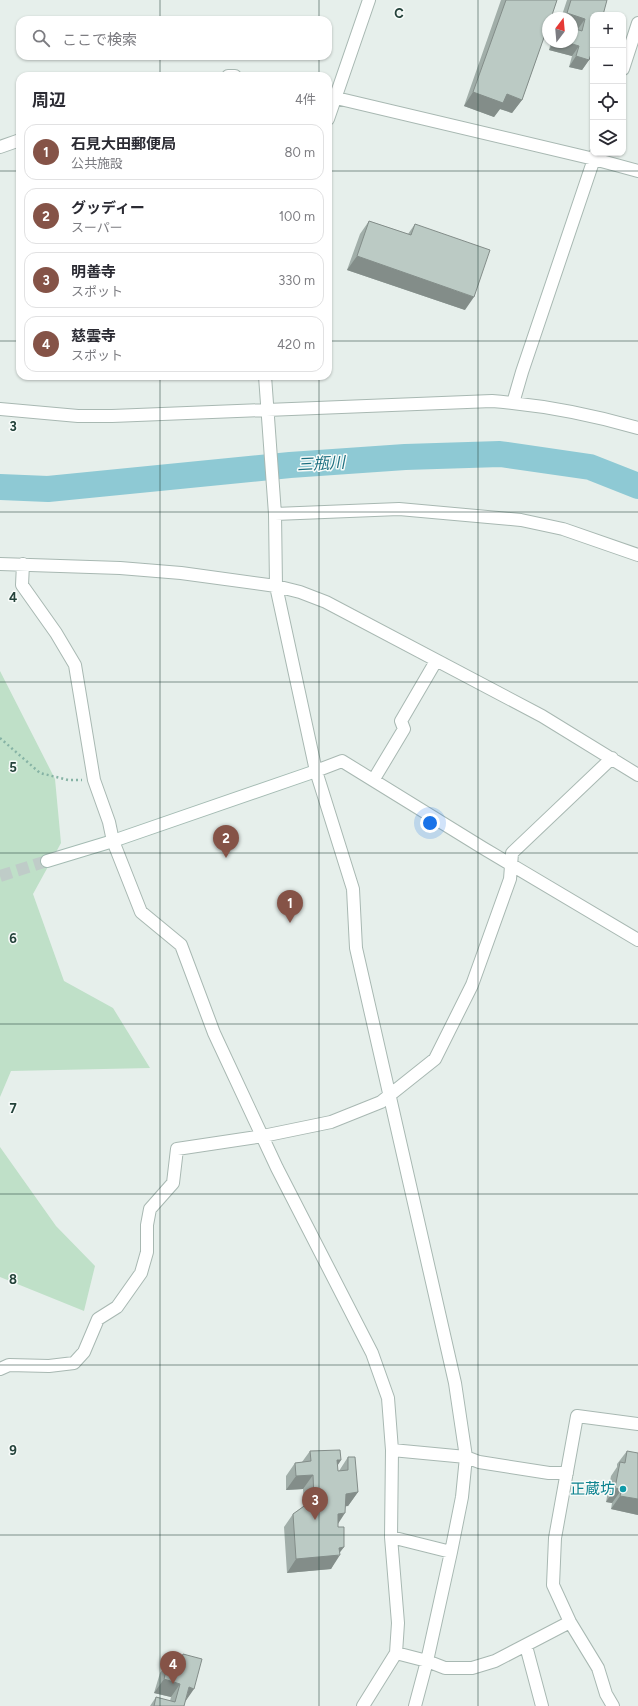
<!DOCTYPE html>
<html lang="ja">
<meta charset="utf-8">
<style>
:root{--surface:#fff;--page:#f2f2f3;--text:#2b2b33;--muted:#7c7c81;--line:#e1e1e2;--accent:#855347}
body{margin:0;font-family:Figtree,"Noto Sans JP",sans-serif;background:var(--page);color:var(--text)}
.controls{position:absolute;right:12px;top:12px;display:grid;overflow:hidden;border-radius:8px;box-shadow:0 1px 3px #0004}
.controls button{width:36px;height:36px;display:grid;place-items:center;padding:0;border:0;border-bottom:1px solid var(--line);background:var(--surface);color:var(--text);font:20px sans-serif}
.compass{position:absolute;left:542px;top:12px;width:36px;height:36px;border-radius:50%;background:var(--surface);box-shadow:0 1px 3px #0004;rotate:16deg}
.you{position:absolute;left:430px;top:823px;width:14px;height:14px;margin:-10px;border:3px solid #fff;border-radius:50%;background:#1a73e8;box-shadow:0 0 0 6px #1a73e833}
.badge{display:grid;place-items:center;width:26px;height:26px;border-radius:50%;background:var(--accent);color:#fff;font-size:13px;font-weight:700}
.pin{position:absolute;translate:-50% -33px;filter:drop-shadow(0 1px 2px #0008)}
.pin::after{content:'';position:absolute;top:21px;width:14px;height:12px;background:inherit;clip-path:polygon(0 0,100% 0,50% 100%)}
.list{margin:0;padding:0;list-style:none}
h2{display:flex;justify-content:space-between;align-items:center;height:52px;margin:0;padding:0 16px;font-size:17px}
h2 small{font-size:13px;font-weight:400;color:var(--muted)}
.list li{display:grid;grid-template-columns:26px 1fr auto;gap:12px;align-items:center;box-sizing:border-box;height:56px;margin:0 8px 8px;padding:0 8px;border:1px solid var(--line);border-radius:12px}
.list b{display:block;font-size:15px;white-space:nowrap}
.list p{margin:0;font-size:13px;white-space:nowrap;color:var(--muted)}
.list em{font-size:13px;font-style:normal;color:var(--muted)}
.icon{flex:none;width:22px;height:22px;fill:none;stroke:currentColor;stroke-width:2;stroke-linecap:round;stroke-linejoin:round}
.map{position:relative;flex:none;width:638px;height:1706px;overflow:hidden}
.search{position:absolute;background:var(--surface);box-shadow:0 1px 3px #0004;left:16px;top:16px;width:316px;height:44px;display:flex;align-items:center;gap:10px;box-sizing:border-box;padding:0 14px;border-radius:12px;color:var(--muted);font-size:15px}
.panel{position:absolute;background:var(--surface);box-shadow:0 1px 3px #0004;left:16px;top:72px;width:316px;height:308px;border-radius:12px}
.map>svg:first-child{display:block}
.green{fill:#bfe0c8}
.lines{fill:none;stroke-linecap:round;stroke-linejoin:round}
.river{stroke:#8ec9d4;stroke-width:26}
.secondary-tunnel{stroke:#bfccc8;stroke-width:12;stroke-dasharray:12 6;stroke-linecap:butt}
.street-casing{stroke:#a8b8b2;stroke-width:14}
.secondary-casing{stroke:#a4bbb3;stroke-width:14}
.path{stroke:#86b3a5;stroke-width:2.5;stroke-dasharray:2 3;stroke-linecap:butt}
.street{stroke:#fff;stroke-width:12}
.secondary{stroke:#fff;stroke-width:12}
.wall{fill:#a1aea9}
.shaded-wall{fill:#838d89}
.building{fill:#bbcac4;stroke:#838d89}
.grid{fill:none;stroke:#24423a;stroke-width:1;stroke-opacity:0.55}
.culture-dot{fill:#0f9aa8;stroke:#f7fbf9;stroke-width:1.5}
.labels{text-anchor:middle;stroke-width:3;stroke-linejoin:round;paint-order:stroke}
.culture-label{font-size:15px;fill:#0d838f;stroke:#f7fbf9;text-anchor:end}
.water-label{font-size:16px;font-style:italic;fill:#1c6f80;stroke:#f7fbf9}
.grid-label{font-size:13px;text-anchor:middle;font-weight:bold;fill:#24423a;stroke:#f7fbf9;stroke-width:3;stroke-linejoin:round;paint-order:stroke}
</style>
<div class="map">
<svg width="638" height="1706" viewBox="0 0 638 1706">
<rect width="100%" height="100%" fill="#e6efeb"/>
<path class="green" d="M0 671 55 779 61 843 33 894 64 981 113 1008 150 1068 11 1071 0 1097Z
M0 1147 56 1226 95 1266 84 1311 0 1277Z"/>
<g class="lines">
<path class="river" d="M0 487 48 489 290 465 405 457 500 454 590 467 638 486"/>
<path class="secondary-tunnel" d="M0 876 47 861"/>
<defs>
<path id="street" d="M623 69 638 23
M228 76H235
M336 98 594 159 638 171
M328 119 369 0
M0 147 20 140
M265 376 275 514 276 586 316 771 353 889 356 948 455 1383 466 1457 462 1497 451 1552 427 1661 415 1706
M513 403 522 372 596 153
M0 409 78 416H112L492 401C542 405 590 414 638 428
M275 514 399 509 521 520 563 529 638 555
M0 564 120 568 181 573 276 586 300 592 326 602 542 716 638 775
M23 564 22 585 56 633 75 665 94 780 109 822 113 841 141 912 181 945 214 1033 277 1168 372 1353 388 1398 392 1450 391 1537 398 1623 396 1653 363 1706
M316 771 342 761 483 848 638 940
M374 779 404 729 401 721 436 661
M0 1369 9 1365 49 1366 74 1363 84 1352 98 1319 117 1307 141 1273 147 1252V1225L150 1209 173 1183 177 1149 263 1136 331 1122 381 1102 435 1059 472 985 510 879 512 853 612 758
M392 1450 466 1457 479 1462 549 1473H567
M391 1537 451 1552
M526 1646 542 1706
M396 1653 427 1661 445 1668H472L495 1661 570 1622
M613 1706 606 1694 598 1668 570 1622 553 1585 555 1538 577 1416 638 1424"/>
<path id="secondary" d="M47 861 113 841 316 771"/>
</defs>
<use href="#street" class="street-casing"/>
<use href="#secondary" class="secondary-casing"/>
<path class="path" d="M0 738 40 773 68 780H82"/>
<use href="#street" class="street"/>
<use href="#secondary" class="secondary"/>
</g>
<path class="wall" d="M501 0H557L522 100 512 113 500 109 494 117 464 106Z
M567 0H607L589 60 582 70 569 67 572 56 549 50 551 42H572L578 30 572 18H561Z
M369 221 408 234 415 224 465 310 347 270 360 234Z
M310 1451 341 1460 337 1466 338 1471H339L348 1457 358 1492 348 1506H345L338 1523V1527L344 1547 340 1552 331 1569 287 1573 284 1527 293 1514 304 1506 303 1489 286 1490V1476L295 1463 302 1462Z
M627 1451 638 1515 611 1509 612 1503 606 1502 611 1476 617 1467V1464Z
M183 1654 185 1702 184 1706H150L156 1697 170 1701 171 1697 154 1693 160 1673 169 1659 178 1662Z"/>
<path class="shaded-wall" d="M567 13 585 19 578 29 572 27V18H563Z
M554 42H566L579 46 572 56 549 50Z
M576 56 589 60 582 70 569 67Z
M473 92 507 94 522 100 512 113 500 109 494 117 464 106Z
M357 256 474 297 465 310 347 270Z
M337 1460H341L332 1474Z
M313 1475 303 1489 286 1490 296 1476Z
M615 1488 622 1489 612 1503 606 1502Z
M358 1492 348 1506 336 1508 346 1494Z
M620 1496 638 1499V1515L611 1509Z
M345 1513 336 1527 338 1514Z
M344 1547 337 1556 340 1555 331 1569 287 1573 296 1559Z
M164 1679 180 1684 171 1697 154 1693Z
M189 1687 194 1689 185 1702Z"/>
<path class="building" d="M506 0H557L551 18H548V26L522 100 507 94 503 103 473 92Z
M571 0H607L603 15H593V48L589 60 576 56 579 46 566 42H572V28L582 31 585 19 567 13Z
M369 221 411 235 415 224 490 250 474 297 357 256Z
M340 1450 341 1460H337L338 1471 348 1470V1457H355L358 1492 346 1494 345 1513 338 1514V1527H344V1547L339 1548 340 1555 296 1559 293 1514 314 1499 313 1475 296 1476 295 1463 311 1461 310 1451Z
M627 1451 638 1453V1499L620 1496 622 1489 615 1488 620 1462 625 1463Z
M183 1654 202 1659 194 1689 189 1687 184 1706H154L156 1697 175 1702 180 1684 164 1679 169 1659 181 1662Z"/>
<path class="grid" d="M160 0V20M319 0V20M478 0V1706M160 56V76M319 56V76M0 171H20M328 171H638M0 341H20M328 341H638M160 376V1706M319 376V1706M0 512H638M0 682H638M0 853H638M0 1024H638M0 1194H638M0 1365H638M0 1535H638"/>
<circle class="culture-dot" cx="623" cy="1489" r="4"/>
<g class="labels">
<g class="culture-label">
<text x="615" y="1494">正蔵坊</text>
</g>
<g class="water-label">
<text transform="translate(321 463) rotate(-3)" y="6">三瓶川</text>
</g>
</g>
<g class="grid-label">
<text x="399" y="18">C</text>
<text x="13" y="431">3</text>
<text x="13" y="602">4</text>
<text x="13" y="772">5</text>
<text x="13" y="943">6</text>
<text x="13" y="1113">7</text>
<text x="13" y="1284">8</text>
<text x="13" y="1455">9</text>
</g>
</svg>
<div class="controls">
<button>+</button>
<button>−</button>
<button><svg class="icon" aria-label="locate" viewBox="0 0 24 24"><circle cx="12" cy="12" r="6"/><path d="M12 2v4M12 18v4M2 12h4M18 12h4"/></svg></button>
<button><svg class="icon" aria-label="layers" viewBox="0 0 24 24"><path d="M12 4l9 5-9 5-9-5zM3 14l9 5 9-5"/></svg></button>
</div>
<svg class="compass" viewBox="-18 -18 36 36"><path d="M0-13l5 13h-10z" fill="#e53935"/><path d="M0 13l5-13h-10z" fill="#7c7c81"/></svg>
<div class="you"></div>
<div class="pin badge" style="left:290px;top:923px">1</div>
<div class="pin badge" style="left:226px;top:858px">2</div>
<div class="pin badge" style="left:315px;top:1520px">3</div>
<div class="pin badge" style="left:173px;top:1684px">4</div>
<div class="search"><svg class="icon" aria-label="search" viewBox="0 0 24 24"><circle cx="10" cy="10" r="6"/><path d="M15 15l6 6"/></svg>ここで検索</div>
<section class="panel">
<h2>周辺<small>4件</small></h2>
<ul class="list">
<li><span class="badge">1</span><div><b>石見大田郵便局</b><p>公共施設</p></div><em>80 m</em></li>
<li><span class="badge">2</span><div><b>グッディー</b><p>スーパー</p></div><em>100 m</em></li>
<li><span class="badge">3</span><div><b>明善寺</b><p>スポット</p></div><em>330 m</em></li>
<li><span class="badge">4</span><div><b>慈雲寺</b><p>スポット</p></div><em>420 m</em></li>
</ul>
</section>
</div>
